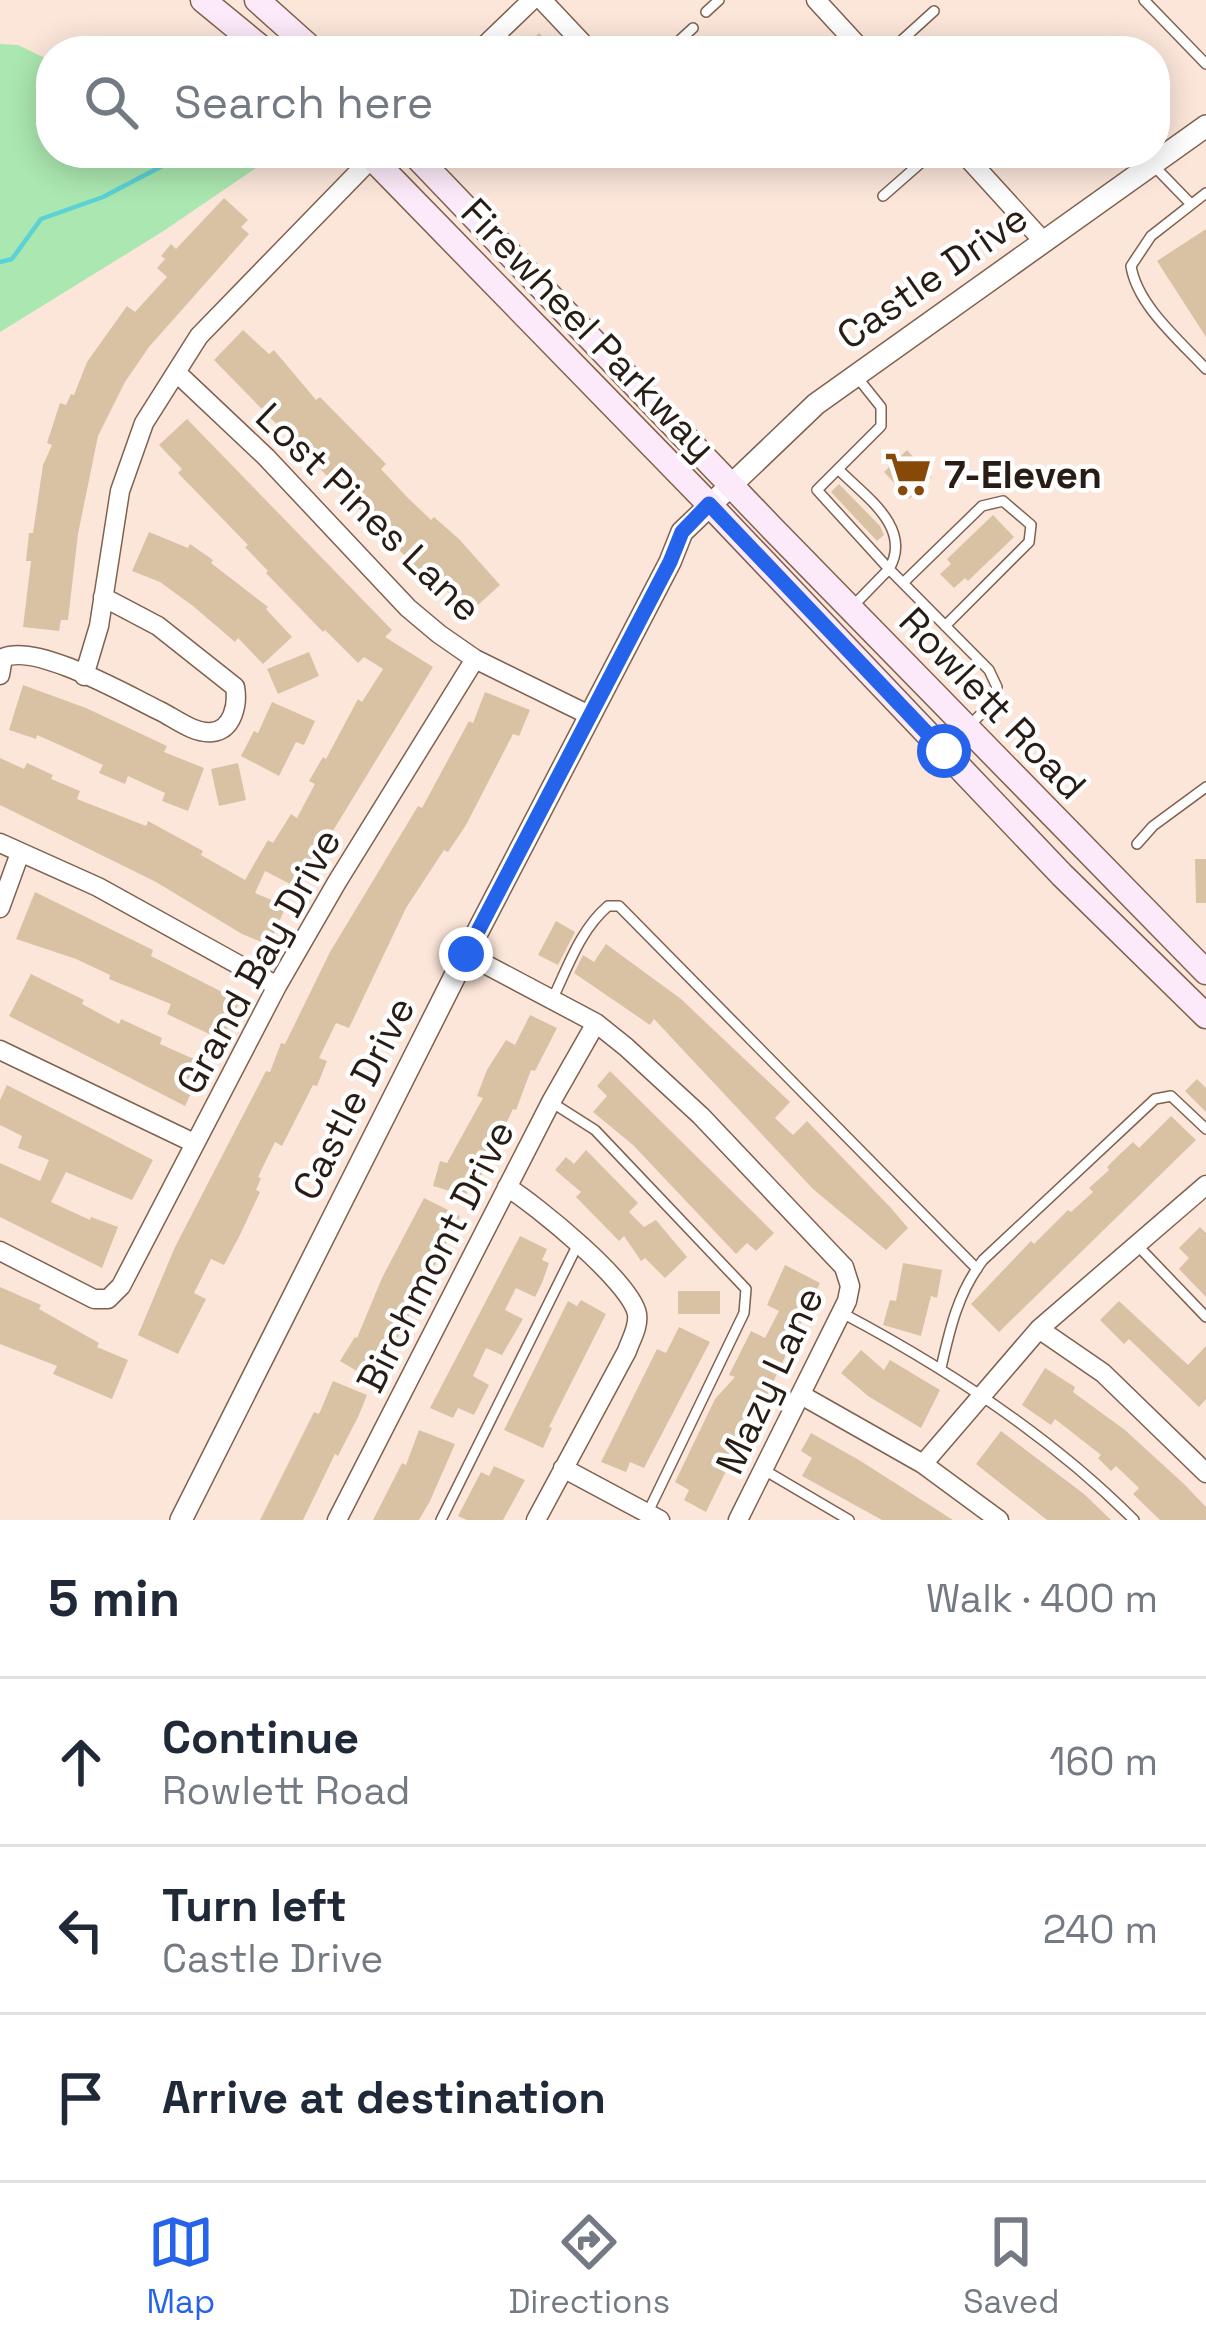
<!DOCTYPE html>
<meta charset="utf-8">
<style>
:root{--surface:#fff;--page:#f6f6f7;--text:#1f2937;--muted:#747a83;--line:#e0e1e3;--accent:#2563eb}
body{margin:0;font-family:"Space Grotesk",sans-serif;background:var(--page);color:var(--text)}
.stop{position:absolute;width:36px;height:36px;margin:-27px;border:9px solid #2563eb;border-radius:50%;background:#fff}
.stop.end{background:#2563eb;border-color:#fff;box-shadow:0 3px 12px #0008}
.list{margin:0;padding:0;list-style:none}
h2{display:flex;justify-content:space-between;align-items:center;height:156px;margin:0;padding:0 48px;font-size:51px}
h2 small{font-size:39px;font-weight:400;color:var(--muted)}
.list li{display:grid;grid-template-columns:78px 1fr auto;gap:36px;align-items:center;box-sizing:border-box;height:168px;padding:0 48px;border-top:3px solid var(--line)}
.list b{display:block;font-size:45px;white-space:nowrap}
.list p{margin:0;font-size:39px;white-space:nowrap;color:var(--muted)}
.list em{font-size:39px;font-style:normal;color:var(--muted)}
.icon{flex:none;width:66px;height:66px;fill:none;stroke:currentColor;stroke-width:2;stroke-linecap:round;stroke-linejoin:round}
.map{position:relative;flex:none;width:1206px;height:1520px;overflow:hidden}
.search{position:absolute;background:var(--surface);box-shadow:0 6px 30px #0003;left:36px;right:36px;top:36px;height:132px;display:flex;align-items:center;gap:30px;box-sizing:border-box;padding:0 42px;border-radius:48px;color:var(--muted);font-size:45px}
.sheet{height:660px;background:var(--surface)}
nav{display:flex;justify-content:space-around;align-items:center;box-sizing:border-box;height:168px;border-top:3px solid var(--line);background:var(--surface);font-size:33px;color:var(--muted)}
nav a{display:grid;justify-items:center;gap:6px}
nav .on{color:var(--accent)}
.map>svg:first-child{display:block}
.green{fill:#abe7b0}
.lines{fill:none;stroke-linecap:round;stroke-linejoin:round}
.stream{stroke:#5ad2d6;stroke-width:4.5}
.building{fill:#d9c2a4}
.service-casing{stroke:#7f614f;stroke-width:12}
.minor-casing{stroke:#7f614f;stroke-width:21}
.tertiary-casing{stroke:#7f614f;stroke-width:24}
.secondary-casing{stroke:#7f614f;stroke-width:27}
.service{stroke:#fff;stroke-width:9}
.minor{stroke:#fff;stroke-width:18}
.tertiary{stroke:#fff;stroke-width:21}
.secondary{stroke:#fce9f9;stroke-width:24}
.route{stroke:#2563eb;stroke-width:15}
.labels{text-anchor:middle;stroke-width:9;stroke-linejoin:round;paint-order:stroke}
.street-label{font-size:39px;fill:#281c15;stroke:#fff}
.poi-label{font-size:39px;font-weight:bold;fill:#281c15;stroke:#fff;text-anchor:start}
</style>
<div class="map">
<svg width="1206" height="1520" viewBox="0 0 1206 1520">
<rect width="100%" height="100%" fill="#fce6da"/>
<path class="green" d="M0 44 18 45 51 61V153H278L162 232 0 332Z"/>
<g class="lines">
<path class="stream" d="M0 262 12 259 41 219 103 197 187 153"/>
</g>
<path class="building" d="M539 33 558 51H521Z
M224 198 248 220 241 227 249 234 149 347 125 382 98 436 78 534 68 620H61L59 631 23 627 31 561H26L29 533H33L43 465 52 445 47 443 60 403 66 405 71 394 74 395 87 362 127 306 135 312 167 277 157 268 165 259 161 256 171 244 176 249Z
M1206 229V337L1157 261Z
M243 330 269 354 274 350 316 400 320 397 386 464 381 469 407 497 431 520 434 517 459 539 500 585 468 614 446 590 442 594 214 360Z
M187 419 392 630 385 637 433 667 298 888 265 871 255 893 286 906 269 945 242 934 156 882 0 805V758L24 769 27 763 53 775 51 779 80 791 77 799 146 826 148 821 203 851 201 855 245 880 268 840 273 843 291 814 297 818 315 784 309 781 323 757 326 759 358 699 362 702 383 669 364 657 358 663 325 630 323 632 266 573 268 571 245 547 248 545 178 473 182 469 159 445Z
M907 450 932 477 909 499 884 472Z
M839 484 880 526 884 535 877 541 831 492Z
M993 515 1014 537 968 581 965 578 954 588 940 574 951 564 947 559Z
M149 532 188 548 190 544 213 560 211 563 268 607 266 609 292 637 263 664 238 638 235 642 193 606 160 582 132 571Z
M309 652 319 676 278 694 267 669Z
M23 685 86 708 167 746 164 752 204 768 188 811 162 801 165 793 128 776 125 784 99 773 103 765 62 746 37 735 36 739 9 730Z
M485 692 530 710 519 736 513 734 466 825 448 852 444 850 406 908 349 1028 336 1023 319 1058 327 1061 317 1086 313 1085 282 1146 275 1142 258 1177 261 1178 256 1190 260 1192 240 1235 224 1265 211 1259 194 1293 206 1299 178 1354 138 1335 175 1247 266 1071 270 1072 281 1043 285 1044 330 952 418 806 422 808 469 721 473 723Z
M272 702 315 721 304 745 296 742 279 776 241 756 254 731 258 733Z
M238 763 246 800 219 806 211 769Z
M1195 859H1206V903H1196Z
M35 892 153 950 151 956 240 1001 222 1040 167 1014 171 1004 109 979 110 975 76 959 16 939Z
M556 921 575 932 558 965 538 955Z
M606 944 681 999 790 1102 775 1118 793 1135 807 1121 891 1208 908 1228 886 1250 813 1189 654 1019 650 1025 574 973 583 955 594 962Z
M31 974 84 1000 82 1004 119 1024 121 1019 162 1038 160 1044 205 1064 185 1106 9 1016Z
M530 1015 557 1028 535 1071 531 1070 516 1110 513 1109 475 1189 469 1187 466 1196 433 1186 440 1161 447 1163 483 1098 477 1096 487 1070 506 1040 515 1045Z
M610 1071 774 1233 756 1251 747 1243 736 1254 633 1145 593 1112 607 1096 597 1086Z
M1197 1079 1206 1088V1112L1185 1091Z
M7 1085 153 1160 132 1200 66 1172 51 1202 90 1220 91 1217 118 1227 102 1268 0 1217V1163L40 1181 49 1160 18 1148 22 1136 0 1125V1100Z
M1171 1116 1196 1140 999 1332 971 1304 1031 1241 1034 1244 1068 1210 1071 1212 1093 1192 1089 1188 1109 1170 1107 1167 1119 1155 1133 1142 1139 1148Z
M586 1150 638 1203 629 1212 644 1227 656 1220 687 1257 665 1278 645 1258 641 1261 624 1236 619 1241 576 1197 581 1192 555 1170 566 1157 574 1164Z
M424 1198 460 1216 375 1382 340 1361 355 1337 357 1338 382 1278Z
M1200 1227 1206 1233V1297L1179 1269 1189 1258 1179 1248Z
M520 1236 547 1249 542 1260 549 1263 542 1283 535 1297 516 1288 505 1310 523 1319 502 1355 486 1348 473 1376 489 1385 474 1415 458 1408 453 1418 430 1408Z
M903 1263 942 1270 937 1298 931 1296 921 1336 883 1325 890 1300 896 1301Z
M785 1265 820 1283 765 1399 743 1424 748 1426 706 1512 684 1500 689 1490 675 1482 715 1399 735 1377 729 1375 751 1331 765 1338 779 1311 767 1305Z
M0 1287 41 1305 39 1309 99 1343 97 1347 128 1360 112 1399 53 1374 57 1366 0 1344Z
M678 1291H720V1314H678Z
M581 1300 606 1314 549 1427 552 1428 543 1448 504 1430 568 1301 577 1306Z
M1119 1301 1188 1365 1206 1346V1399L1199 1407 1129 1339 1124 1344 1100 1320Z
M679 1327 710 1342 644 1468 630 1462 626 1472 601 1462 657 1349 666 1353Z
M861 1350 884 1370 890 1360 940 1390 921 1428 868 1396 841 1373Z
M1045 1368 1075 1387 1073 1392 1125 1430 1184 1484 1206 1507V1520H1160L1133 1494 1139 1488 1116 1466 1111 1471 1098 1458 1101 1455 1055 1419 1051 1425 1022 1405Z
M333 1381 367 1395 359 1415 338 1456 335 1454 303 1520H260L314 1412 319 1414Z
M419 1430 455 1444 430 1501 419 1520H373L402 1463 406 1465Z
M1001 1431 1084 1494 1111 1520H1047L976 1464Z
M811 1433 859 1460 953 1520H882L802 1476 812 1458 801 1451Z
M494 1466 525 1480 503 1520H467L458 1516 481 1472 489 1476Z"/>
<g class="lines">
<defs>
<path id="service" d="M1144 0 1206 64
M706 12 719 0
M668 51 693 28
M890 51 934 11
M1152 164 1190 203
M1206 193 1151 236 1131 266C1137 305 1180 341 1206 369
M883 196 932 153
M839 470C866 497 913 528 889 569L817 490 881 426V407L857 377
M903 583 982 506 1003 501 1031 525 1029 542 945 626
M851 608 889 569 989 670 997 687 993 702 944 751
M1137 844 1153 826 1206 787
M552 1000C568 967 580 930 608 906H619L977 1269
M551 1102 595 1130 746 1289 744 1313 648 1512
M1137 1245 1206 1317
M842 1313C948 1369 1049 1435 1134 1520
M941 1368C950 1328 958 1293 983 1260L1155 1099 1171 1096 1206 1129
M764 1470 849 1520
M441 1520 578 1244"/>
<path id="minor" d="M542 0 590 51
M816 0 863 51
M479 51 532 0
M728 153 735 157 744 153
M963 153 1044 242
M177 373 266 457 408 608 439 634 475 659 589 715
M0 675 3 658C35 642 127 695 160 711 176 719 194 734 212 732 233 730 238 704 235 687L158 626 103 597
M84 676 99 626 120 491 144 423 199 336 372 158
M0 843 98 887 277 986
M0 908 20 853
M466 954 596 1023 626 1047 701 1116 844 1267 850 1286 847 1301 738 1520
M0 1050 194 1143
M507 1187C536 1205 631 1282 637 1314 639 1327 631 1339 627 1351L536 1520
M0 1251 94 1299H108L121 1286 277 986 337 882 475 659
M1039 1329 1103 1373 1206 1473
M803 1396 923 1464 999 1520
M923 1464 1039 1329 1206 1185
M563 1468 660 1520
M337 1520 551 1102 596 1023"/>
<path id="tertiary" d="M181 1520 466 954 670 562 682 532 816 404 1206 126"/>
<path id="secondary" d="M203 0 265 51
M257 0 314 51
M367 153 709 504 1062 875 1206 1016
M413 153 770 526 1206 972"/>
</defs>
<use href="#service" class="service-casing"/>
<use href="#minor" class="minor-casing"/>
<use href="#tertiary" class="tertiary-casing"/>
<use href="#secondary" class="secondary-casing"/>
<use href="#service" class="service"/>
<use href="#minor" class="minor"/>
<use href="#tertiary" class="tertiary"/>
<use href="#secondary" class="secondary"/>
</g>
<g class="lines">
<path class="route" d="M466 954 670 562 682 532 709 504 944 751"/>
</g>
<defs>
<symbol id="supermarket-bare" viewBox="-9 -9 18 18"><path d="M-6-5.5h2.5l.6 2H6L4.5 2H-2.5L-4.4-4H-6ZM-1.5 3.2a1.3 1.3 0 1 0 .1 0ZM3 3.2a1.3 1.3 0 1 0 .1 0Z" fill="#864908" stroke="#fff" stroke-width="2.5" paint-order="stroke"/></symbol>
</defs>
<g fill-rule="evenodd">
<use href="#supermarket-bare" x="875" y="441" width="66" height="66"/>
</g>
<g class="labels">
<g class="street-label">
<text transform="translate(932 276) rotate(-35)" y="14">Castle Drive</text>
<text transform="translate(589 329) rotate(46)" y="14">Firewheel Parkway</text>
<text transform="translate(369 512) rotate(44)" y="14">Lost Pines Lane</text>
<text transform="translate(993 703) rotate(46)" y="14">Rowlett Road</text>
<text transform="translate(258 961) rotate(-61)" y="14">Grand Bay Drive</text>
<text transform="translate(353 1098) rotate(-63)" y="14">Castle Drive</text>
<text transform="translate(435 1256) rotate(-63)" y="14">Birchmont Drive</text>
<text transform="translate(769 1380) rotate(-65)" y="14">Mazy Lane</text>
</g>
<g class="poi-label">
<text x="944" y="488">7-Eleven</text>
</g>
</g>
</svg>
<div class="stop" style="left:944px;top:751px"></div>
<div class="stop end" style="left:466px;top:954px"></div>
<div class="search"><svg class="icon" aria-label="search" viewBox="0 0 24 24"><circle cx="10" cy="10" r="6"/><path d="M15 15l6 6"/></svg>Search here</div>
</div>
<section class="sheet">
<h2>5 min<small>Walk · 400 m</small></h2>
<ul class="list">
<li><svg class="icon" aria-label="ahead" viewBox="0 0 24 24"><path d="M12 20V5M6 11l6-6 6 6"/></svg><div><b>Continue</b><p>Rowlett Road</p></div><em>160 m</em></li>
<li><svg class="icon" aria-label="left" viewBox="0 0 24 24"><path d="M17 20v-9H6M10 6l-5 5 5 5"/></svg><div><b>Turn left</b><p>Castle Drive</p></div><em>240 m</em></li>
<li><svg class="icon" aria-label="arrive" viewBox="0 0 24 24"><path d="M6 21V4h12l-3 4 3 4H6"/></svg><div><b>Arrive at destination</b></div></li>
</ul>
</section>
<nav>
<a class="on"><svg class="icon" aria-label="map" viewBox="0 0 24 24"><path d="M3 6l6-2 6 2 6-2v14l-6 2-6-2-6 2zM9 4v14M15 6v14"/></svg>Map</a>
<a><svg class="icon" aria-label="directions" viewBox="0 0 24 24"><path d="M12 3l9 9-9 9-9-9zM9 14v-3h6M13 9l2 2-2 2"/></svg>Directions</a>
<a><svg class="icon" aria-label="saved" viewBox="0 0 24 24"><path d="M7 4h10v16l-5-4-5 4z"/></svg>Saved</a>
</nav>
